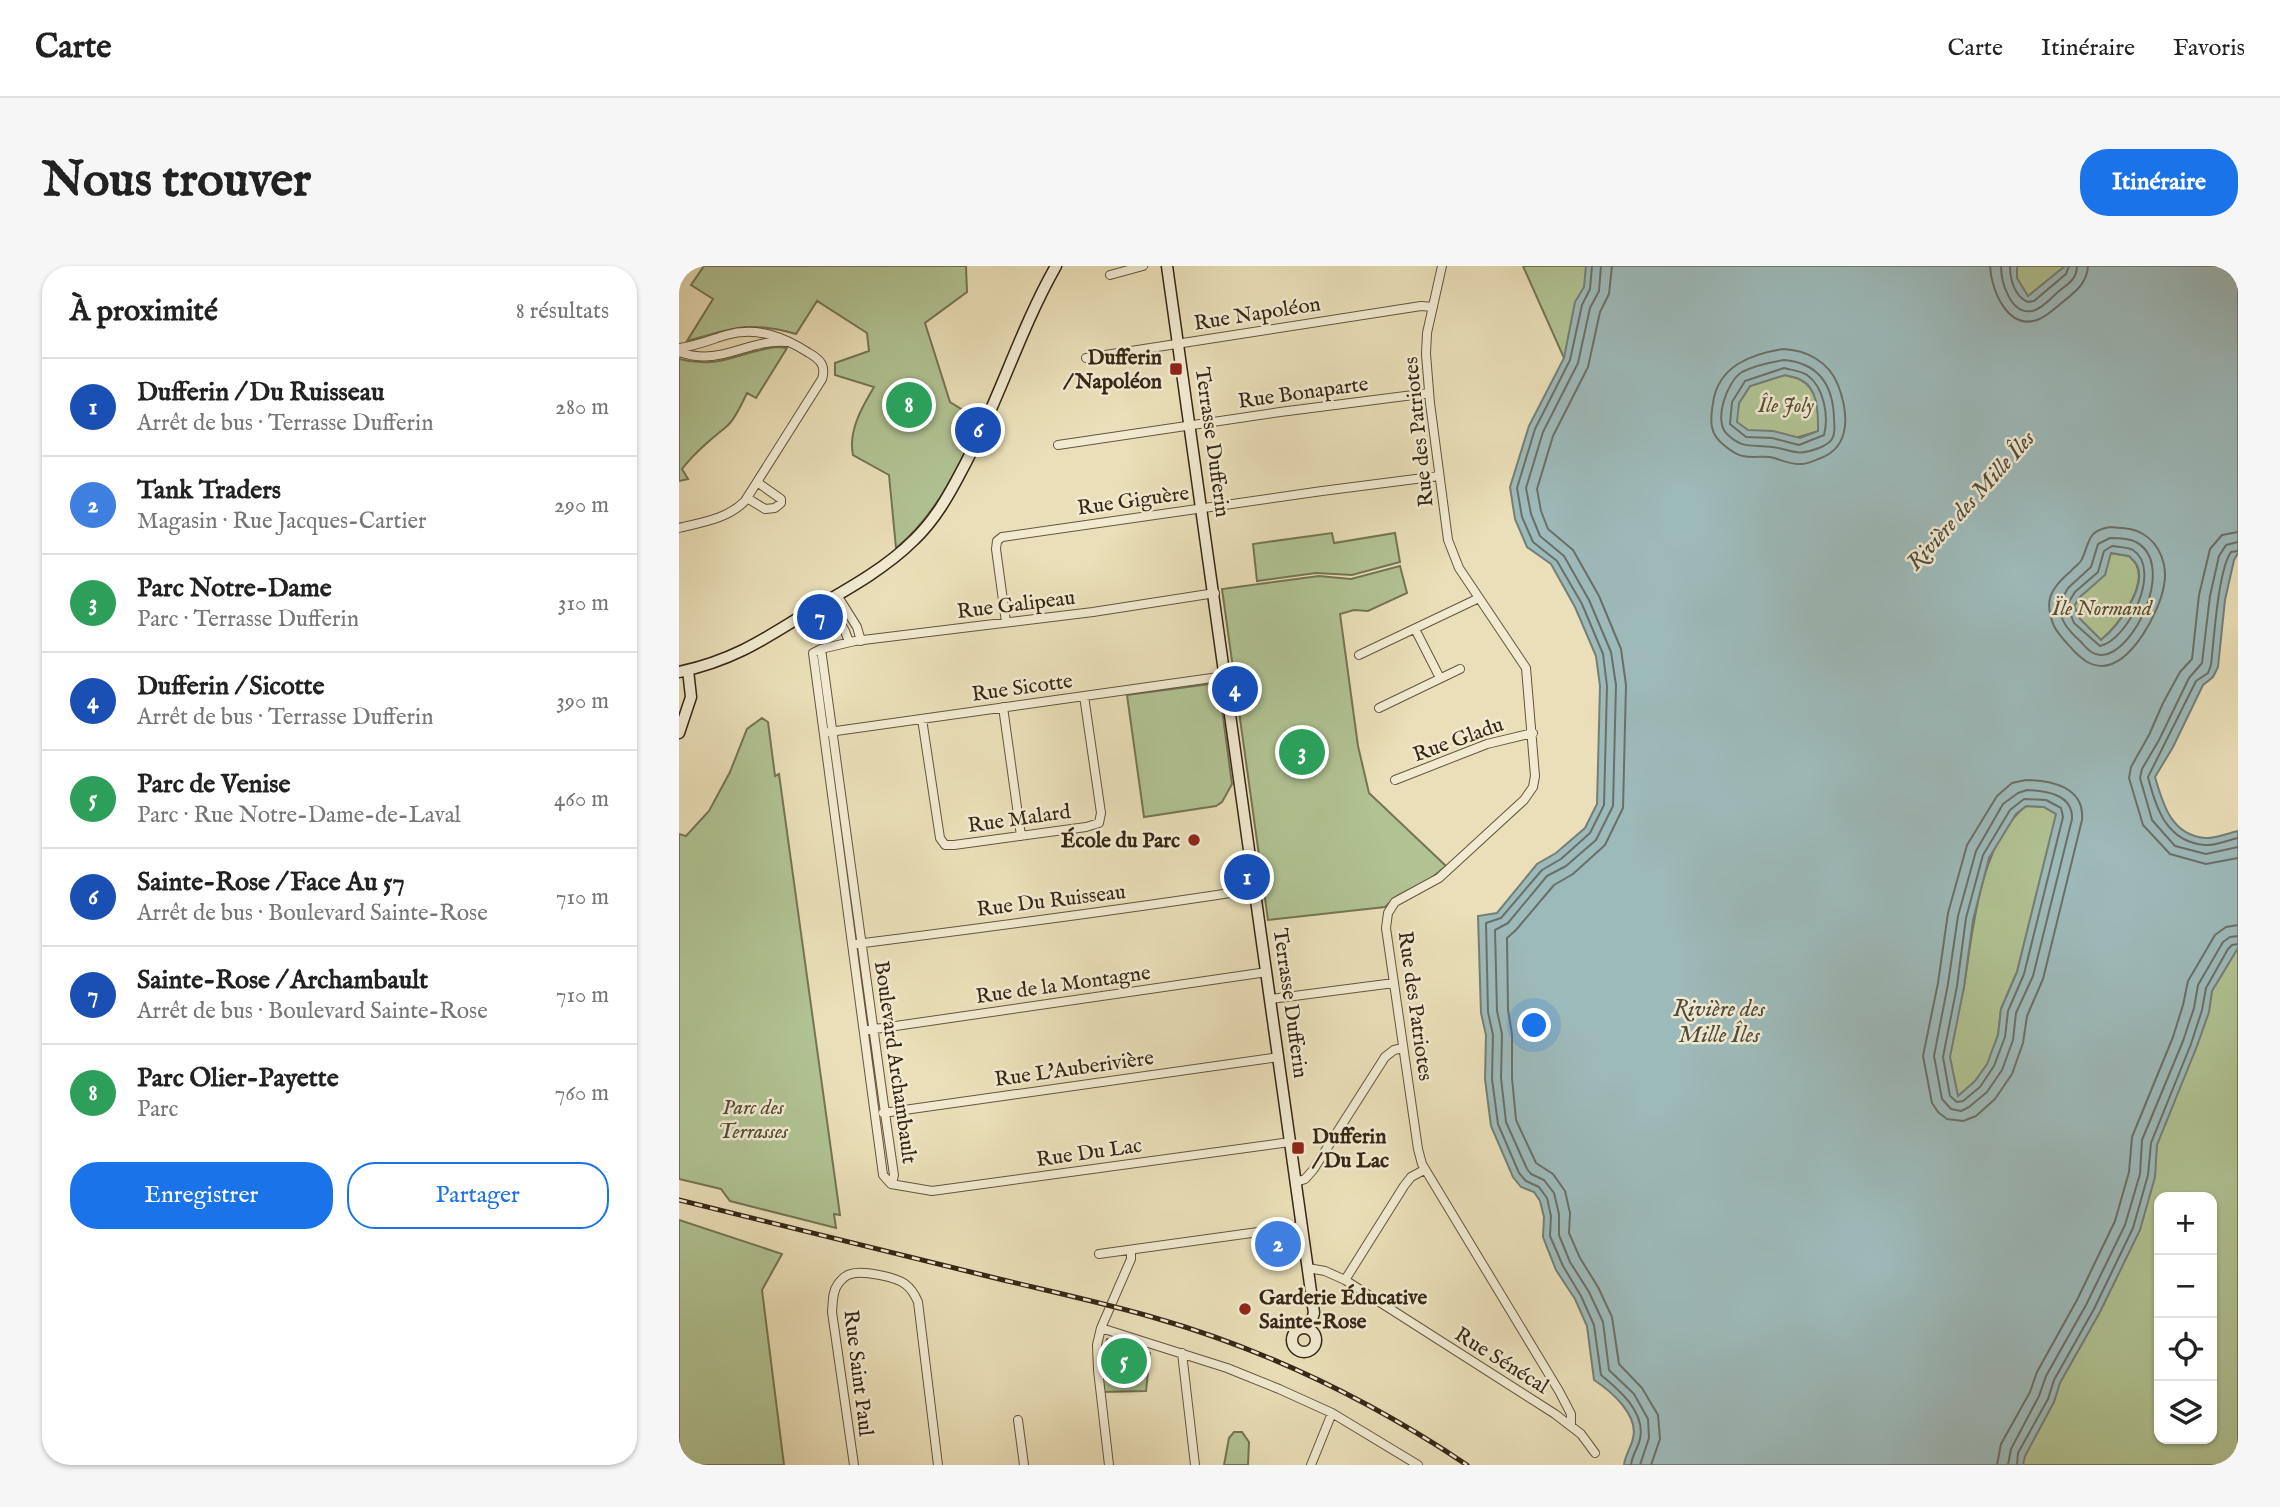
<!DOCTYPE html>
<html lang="fr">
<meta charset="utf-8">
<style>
:root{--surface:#fff;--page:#f6f6f6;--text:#222;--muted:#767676;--line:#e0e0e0;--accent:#1a73e8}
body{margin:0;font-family:"IM FELL English",serif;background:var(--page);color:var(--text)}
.controls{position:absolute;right:21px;bottom:21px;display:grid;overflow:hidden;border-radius:14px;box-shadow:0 2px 5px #0004}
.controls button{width:63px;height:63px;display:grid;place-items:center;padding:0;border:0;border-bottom:2px solid var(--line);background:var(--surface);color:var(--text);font:35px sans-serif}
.you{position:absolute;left:856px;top:760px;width:24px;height:24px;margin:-18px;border:5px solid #fff;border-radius:50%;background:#1a73e8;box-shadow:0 0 0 10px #1a73e833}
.badge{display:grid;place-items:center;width:46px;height:46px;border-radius:50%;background:var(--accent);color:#fff;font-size:23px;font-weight:700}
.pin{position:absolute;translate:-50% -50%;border:4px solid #fff;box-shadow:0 2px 7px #0006}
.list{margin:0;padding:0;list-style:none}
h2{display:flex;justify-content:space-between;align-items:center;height:91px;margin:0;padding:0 28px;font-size:30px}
h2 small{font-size:23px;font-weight:400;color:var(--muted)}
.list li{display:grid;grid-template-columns:46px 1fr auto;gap:21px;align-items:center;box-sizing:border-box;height:98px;padding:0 28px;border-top:2px solid var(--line)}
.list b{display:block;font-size:26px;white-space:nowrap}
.list p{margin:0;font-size:23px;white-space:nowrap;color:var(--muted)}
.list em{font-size:23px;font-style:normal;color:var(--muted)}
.actions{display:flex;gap:14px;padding:21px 28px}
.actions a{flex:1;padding:16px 0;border:2px solid var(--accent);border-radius:28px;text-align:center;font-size:24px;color:var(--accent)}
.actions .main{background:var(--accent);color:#fff}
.icon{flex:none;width:38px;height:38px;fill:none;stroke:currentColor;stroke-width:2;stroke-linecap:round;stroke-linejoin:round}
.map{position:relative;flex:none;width:1559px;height:1199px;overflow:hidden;border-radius:28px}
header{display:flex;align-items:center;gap:42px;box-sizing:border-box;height:98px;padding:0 35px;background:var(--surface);border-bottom:2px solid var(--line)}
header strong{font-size:33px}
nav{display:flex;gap:38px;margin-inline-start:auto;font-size:24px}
.intro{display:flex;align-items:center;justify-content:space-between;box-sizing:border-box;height:168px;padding:0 42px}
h1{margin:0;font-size:49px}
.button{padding:18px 32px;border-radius:28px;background:var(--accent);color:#fff;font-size:24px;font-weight:700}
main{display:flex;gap:42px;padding:0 42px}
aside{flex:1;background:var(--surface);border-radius:28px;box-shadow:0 2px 5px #0004}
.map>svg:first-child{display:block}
.green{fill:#b1c393;stroke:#747554;stroke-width:2;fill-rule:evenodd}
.water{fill:#9dbaba;stroke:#747f78;stroke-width:2;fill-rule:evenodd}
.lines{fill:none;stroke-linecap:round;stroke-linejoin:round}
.shore{stroke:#6a7068;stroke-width:2}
.street-casing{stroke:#64553e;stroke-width:10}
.secondary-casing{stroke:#372716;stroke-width:13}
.street{stroke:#f1ead1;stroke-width:8}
.secondary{stroke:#f1ead1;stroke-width:10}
.rail-casing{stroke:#372716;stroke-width:5}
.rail{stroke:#f1ead1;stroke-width:2.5;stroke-dasharray:8;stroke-linecap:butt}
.poi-dot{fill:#8f2418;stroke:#f1ead1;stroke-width:2.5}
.labels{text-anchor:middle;stroke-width:5;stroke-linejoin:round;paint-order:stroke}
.street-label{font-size:21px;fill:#372716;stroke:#f1ead1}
.poi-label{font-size:21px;font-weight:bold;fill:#372716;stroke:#f1ead1;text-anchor:end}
.park-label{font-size:21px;font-style:italic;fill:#564e35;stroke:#f1ead1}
.water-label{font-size:23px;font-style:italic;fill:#504c3f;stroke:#f1ead1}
</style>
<header>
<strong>Carte</strong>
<nav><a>Carte</a><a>Itinéraire</a><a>Favoris</a></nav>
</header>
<div class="intro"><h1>Nous trouver</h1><a class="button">Itinéraire</a></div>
<main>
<aside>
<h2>À proximité<small>8 résultats</small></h2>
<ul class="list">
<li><span class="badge" style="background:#1a4fb4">1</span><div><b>Dufferin / Du Ruisseau</b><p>Arrêt de bus · Terrasse Dufferin</p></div><em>280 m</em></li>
<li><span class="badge" style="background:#3f7fe0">2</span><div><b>Tank Traders</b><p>Magasin · Rue Jacques-Cartier</p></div><em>290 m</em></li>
<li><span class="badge" style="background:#2e9e5b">3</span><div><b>Parc Notre-Dame</b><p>Parc · Terrasse Dufferin</p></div><em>310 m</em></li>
<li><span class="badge" style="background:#1a4fb4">4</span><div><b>Dufferin / Sicotte</b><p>Arrêt de bus · Terrasse Dufferin</p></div><em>390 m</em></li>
<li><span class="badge" style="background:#2e9e5b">5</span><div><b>Parc de Venise</b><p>Parc · Rue Notre-Dame-de-Laval</p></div><em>460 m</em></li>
<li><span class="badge" style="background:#1a4fb4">6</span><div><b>Sainte-Rose / Face Au 57</b><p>Arrêt de bus · Boulevard Sainte-Rose</p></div><em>710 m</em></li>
<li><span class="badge" style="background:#1a4fb4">7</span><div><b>Sainte-Rose / Archambault</b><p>Arrêt de bus · Boulevard Sainte-Rose</p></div><em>710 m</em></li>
<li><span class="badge" style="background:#2e9e5b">8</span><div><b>Parc Olier-Payette</b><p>Parc</p></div><em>760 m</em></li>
</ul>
<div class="actions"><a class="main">Enregistrer</a><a>Partager</a></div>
</aside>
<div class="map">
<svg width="1559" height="1199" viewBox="0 0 1559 1199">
<rect width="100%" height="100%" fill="#eadfb8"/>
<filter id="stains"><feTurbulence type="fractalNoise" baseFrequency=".00286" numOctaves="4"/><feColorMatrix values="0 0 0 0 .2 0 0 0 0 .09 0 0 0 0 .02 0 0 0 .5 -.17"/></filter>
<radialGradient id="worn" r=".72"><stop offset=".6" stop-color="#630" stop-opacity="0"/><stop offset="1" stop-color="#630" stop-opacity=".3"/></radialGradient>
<path class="green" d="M25 0H287L288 26 246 57 271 136 302 155C280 199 257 250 217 282L210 209 174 189C169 165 183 141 195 121L156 109V97L190 85 188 67 138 35 117 68C69 54 53 63 8 75L34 33 12 19Z
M844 0H917L885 92Z
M1324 0H1404L1348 46Z
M98 81 108 82 77 132 68 127C63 137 56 154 47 161 32 173 16 186 3 203L9 213 0 215V93C41 104 61 85 98 81Z
M1106 109C1111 111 1118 111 1122 114 1140 123 1139 148 1140 165L1030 197 1057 156 1060 137 1071 120Z
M653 267 655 277 716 267 721 296 673 309 637 307 578 315 574 278Z
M1431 287 1450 290C1452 292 1455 295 1457 298 1469 321 1438 360 1422 374L1401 353 1395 340Z
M721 300 728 327 689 345 675 344 661 348 679 480 690 527 767 600 750 614 718 630 706 641 589 654 543 323 640 310 672 313Z
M531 418 540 421 553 518 543 536 537 540 465 551 448 429Z
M83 452 89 456 96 510 100 508 161 949 155 948 157 962 51 935 42 923 0 913V568L7 570 30 545 51 506 68 463Z
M1347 540 1365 541 1378 548 1338 706 1322 743 1319 769 1309 798 1297 815 1278 831C1276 817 1270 802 1271 788 1272 765 1281 742 1285 720 1294 665 1300 577 1347 540Z
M1559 662V1199H1334L1473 855ZM1480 931H1533V1173H1480Z
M0 954 103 988 83 1024 105 1199H0Z
M428 1073 471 1087 467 1125 421 1126 419 1104Z
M555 1166H563L570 1176 569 1199H545L550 1172Z"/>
<path class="water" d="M907 0H1338V12L1349 30 1386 0H1559V287L1555 294 1546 334 1539 401 1534 411 1524 419 1494 481 1476 511C1484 538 1492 569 1526 572 1536 573 1549 567 1559 565V682L1533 725 1530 746 1518 780 1478 879 1476 911 1461 964 1421 1046 1381 1117 1375 1136 1346 1190 1344 1199H945C946 1189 952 1182 954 1172 960 1149 932 1125 915 1114L908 1060 896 1033 877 1004 864 971 865 951 861 935 855 926 842 921 834 911 812 860 806 813 807 769 802 747 799 650 818 647 858 598 877 587 906 562 918 538 921 420 917 390 896 341 872 298 848 281 836 253 831 221 850 160 885 92 896 36 905 21ZM1106 109C1111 111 1118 111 1122 114 1140 123 1139 148 1139 165L1121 172 1094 165 1069 164 1058 156 1060 137 1071 120ZM1432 287 1450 290C1453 293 1456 295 1458 299 1469 321 1438 361 1422 374L1401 353 1395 340 1401 331 1426 309ZM1347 540 1365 541 1377 548 1338 706 1322 743 1319 769 1308 798 1296 815 1279 830 1271 791 1285 721 1294 654 1310 592 1337 548Z"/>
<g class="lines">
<path class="shore" d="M913 0 911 23 903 39 891 94 856 163 838 222 843 251 854 276 878 295 903 338 924 388 928 420 925 539 911 567 882 593 863 604 822 652 807 657 809 746 814 769 813 813 819 858 840 907 847 915 860 921 868 932 872 950 871 970 884 1000 902 1030 915 1059 922 1109C939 1123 967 1146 961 1173 959 1182 953 1189 952 1199
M922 0 920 25 911 42 899 97 864 166 847 222 852 248 861 270 885 290 910 334 932 386 937 419 934 540 917 574 887 600 868 610 829 657 816 664 818 745 823 768 822 812 827 856 848 903 852 908 865 914 875 927 880 948V969L891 996 910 1026 924 1056 930 1104 955 1128 969 1153 970 1172 961 1199
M933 0 930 28 921 46 909 101 874 170 858 223 862 245 869 263 894 284 920 330 942 383 947 419 944 542 926 579 894 608 875 619 837 664 828 672 829 744 833 768V812L837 854 857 897 874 908 886 925 891 947 890 967 901 992 919 1021 933 1051 940 1098 963 1122 979 1149 981 1173 972 1199
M1311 0C1312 23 1328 64 1358 54 1368 51 1377 41 1385 35 1397 25 1408 17 1409 0
M1322 0C1322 15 1331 49 1353 45 1363 43 1372 32 1380 25 1389 18 1398 13 1398 0
M1331 0C1331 14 1336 31 1349 36L1355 35 1387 8 1390 0
M1104 83C1128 84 1150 96 1159 119 1169 145 1173 180 1142 192 1136 194 1129 198 1122 198 1111 199 1101 193 1091 191 1082 190 1073 192 1064 190 1057 189 1051 184 1046 180 1030 168 1031 155 1034 137 1039 100 1072 88 1104 83Z
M1105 94C1139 97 1154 119 1155 152 1155 159 1157 167 1153 173 1150 178 1145 180 1140 182 1116 191 1115 184 1093 181 1074 178 1064 184 1048 168 1034 155 1048 115 1063 106 1075 100 1092 96 1105 94Z
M1105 102C1112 104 1122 105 1128 109 1145 121 1150 150 1145 169L1120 179 1093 172 1067 171 1051 158 1053 136 1066 115Z
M1432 261C1443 262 1455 262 1464 268 1481 278 1489 300 1485 319 1481 345 1453 399 1423 400 1411 400 1403 393 1395 385 1388 377 1380 370 1375 360 1364 334 1372 322 1392 305 1395 301 1401 298 1403 293 1411 276 1408 264 1432 261Z
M1559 266 1543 269 1531 283 1520 329 1513 393 1501 406 1484 437 1470 469 1452 501 1450 512 1464 559 1491 588 1527 598 1559 592
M1431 272C1439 272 1450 272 1457 276 1498 298 1455 388 1423 389 1413 390 1407 381 1401 375 1390 365 1381 355 1380 339L1389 322 1412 301 1419 278Z
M1559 276 1547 279 1540 290 1531 330 1523 397 1510 412 1480 474 1463 503 1461 512 1473 554 1496 580 1527 588 1559 581
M1433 280C1439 281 1449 281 1454 284 1484 304 1448 375 1421 380L1395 357 1388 339 1396 326 1419 306 1425 285Z
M1559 285 1552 286C1539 304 1535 374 1532 399L1529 407 1517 415 1469 511C1477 543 1488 576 1526 579 1536 580 1549 574 1559 572
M1347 514C1372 514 1406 521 1403 554L1364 713 1348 750 1344 777 1333 808 1316 833 1297 850 1284 855 1268 853 1259 846 1253 837 1244 790 1259 717 1269 647 1288 579 1318 530 1333 517Z
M1348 524C1367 525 1394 528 1393 553L1354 710 1337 747 1334 774 1323 804 1308 826 1290 841 1282 845 1272 843 1263 833 1255 790 1269 718 1279 650 1297 585 1324 538 1339 527Z
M1345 533 1367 534 1382 542 1384 551 1345 708 1329 745 1326 771 1315 800 1301 821 1284 835 1278 836 1271 830 1264 791 1278 720 1287 652 1304 589 1331 544Z
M1318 1199 1322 1178 1351 1126 1358 1106 1398 1034 1436 955 1450 906 1453 871 1494 771 1504 739 1509 715 1536 669 1547 661 1559 659
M1329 1199 1332 1183 1360 1130 1367 1110 1407 1039 1446 959 1461 908 1463 874 1504 775 1515 742 1519 719 1544 676 1551 671 1559 670
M1338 1199 1339 1187 1369 1133 1375 1114 1415 1043 1454 962 1469 909 1472 877 1512 778 1523 744 1527 722 1549 683 1553 679 1559 678"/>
<defs>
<path id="street" d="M763 0 748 67 747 88 751 137 769 274 780 302 847 402 856 510 854 521 845 534 760 612 716 636 709 647 707 662 739 883 743 898 880 1125 892 1148V1159
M431 9 464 0
M0 82C17 80 31 74 47 69 78 60 105 71 130 87 142 94 147 100 143 113L66 235C48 253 24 256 0 262
M0 86C43 101 67 73 107 76
M407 92 742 40 754 41
M379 179 601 146 750 127
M68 232 86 243 96 242 102 237V233L78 216
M536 327 414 346 176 375 142 383 134 387 204 909 212 918 253 925 611 876
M158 329 178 361 182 375
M148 335 166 365 170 376
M327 356 317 283 318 275 323 271 643 225 760 210
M736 363 761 412
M142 383 206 847 215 909 213 918
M680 389 800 332
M324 441 342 570
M700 442 781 403
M243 453 261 572 266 579H275L407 561 420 557 422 547 405 430
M150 466 547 410
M716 514 808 478 854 467
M177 678C311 661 444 644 577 623
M592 733 715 717
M189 764 588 706
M204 847 600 791
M617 916 626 913 634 904 706 791 715 784 724 782
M420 988 623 960
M629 1002 646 1005 666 1014 876 1148 902 1168 916 1187
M666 1014 725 920 732 911 745 904
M422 1062 548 1102 600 1123 653 1147 739 1199
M503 1087 516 1199
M339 1154 345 1199
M175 1199 153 1046C154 1036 153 1026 159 1018 162 1014 166 1009 172 1008 183 1004 217 1011 226 1018 233 1023 236 1029 239 1036L259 1199
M430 1199 419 1104 418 1079 422 1062 452 993V984
M632 1199 653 1147"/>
<path id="secondary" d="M488 0 635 1047 630 1063
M0 406C56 394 87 372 134 343 169 323 207 302 235 274 256 254 270 229 283 204 319 138 340 65 377 0
M0 467 12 431 9 404
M613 1074a12 12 0 1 1 24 0a12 12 0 1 1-24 0Z"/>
</defs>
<use href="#street" class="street-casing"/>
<use href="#secondary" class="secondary-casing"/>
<use href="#street" class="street"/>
<use href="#secondary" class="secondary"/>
<defs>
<path id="rail" d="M0 934C101 959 202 984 304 1009 360 1023 417 1035 473 1051 586 1083 691 1134 788 1199"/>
</defs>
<use href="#rail" class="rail-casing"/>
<use href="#rail" class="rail"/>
</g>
<g class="poi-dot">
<rect x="490" y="96" width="14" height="14" rx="3.5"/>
<circle cx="515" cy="574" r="7"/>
<rect x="612" y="875" width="14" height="14" rx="3.5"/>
<circle cx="566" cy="1043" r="7"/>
</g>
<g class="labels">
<g class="street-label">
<text transform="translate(578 47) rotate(-9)" y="7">Rue Napoléon</text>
<text transform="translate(624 126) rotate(-8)" y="7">Rue Bonaparte</text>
<text transform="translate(739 166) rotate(-96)" y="7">Rue des Patriotes</text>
<text transform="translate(534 176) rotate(82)" y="7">Terrasse Dufferin</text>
<text transform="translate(454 234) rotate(-8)" y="7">Rue Giguère</text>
<text transform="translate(337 338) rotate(-7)" y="7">Rue Galipeau</text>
<text transform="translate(343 421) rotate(-8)" y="7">Rue Sicotte</text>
<text transform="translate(779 473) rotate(-20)" y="7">Rue Gladu</text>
<text transform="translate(340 552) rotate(-8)" y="7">Rue Malard</text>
<text transform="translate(372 634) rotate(-7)" y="7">Rue Du Ruisseau</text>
<text transform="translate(384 718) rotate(-8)" y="7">Rue de la Montagne</text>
<text transform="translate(612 737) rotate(82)" y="7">Terrasse Dufferin</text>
<text transform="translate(737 740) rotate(82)" y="7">Rue des Patriotes</text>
<text transform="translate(217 796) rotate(82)" y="7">Boulevard Archambault</text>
<text transform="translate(395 802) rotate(-8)" y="7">Rue L'Auberivière</text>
<text transform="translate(410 886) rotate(-8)" y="7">Rue Du Lac</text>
<text transform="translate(823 1094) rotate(32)" y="7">Rue Sénécal</text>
<text transform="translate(180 1107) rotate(83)" y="7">Rue Saint Paul</text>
</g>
<g class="poi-label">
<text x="483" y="98">Dufferin<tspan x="483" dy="24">/ Napoléon</tspan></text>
<text x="501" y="581">École du Parc</text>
<text x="633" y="877" text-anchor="start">Dufferin<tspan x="633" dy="24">/ Du Lac</tspan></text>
<text x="580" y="1038" text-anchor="start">Garderie Éducative<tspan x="580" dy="24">Sainte-Rose</tspan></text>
</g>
<g class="park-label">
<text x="1107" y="146">Île Joly</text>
<text x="1423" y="349">Ïle Normand</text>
<text x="74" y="848">Parc des<tspan x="74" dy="24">Terrasses</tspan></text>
</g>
<g class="water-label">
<text transform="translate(1291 234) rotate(-48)" y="8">Rivière des Mille Îles</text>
<text x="1040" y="750">Rivière des<tspan x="1040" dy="26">Mille Îles</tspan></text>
</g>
</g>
<rect width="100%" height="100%" filter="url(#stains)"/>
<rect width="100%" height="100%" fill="url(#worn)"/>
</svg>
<div class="controls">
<button>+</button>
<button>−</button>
<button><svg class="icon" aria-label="locate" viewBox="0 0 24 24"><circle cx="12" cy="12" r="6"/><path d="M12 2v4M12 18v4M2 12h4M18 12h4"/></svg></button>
<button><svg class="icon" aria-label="layers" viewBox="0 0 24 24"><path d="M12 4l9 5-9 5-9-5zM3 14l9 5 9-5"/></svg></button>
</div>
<div class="you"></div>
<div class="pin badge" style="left:568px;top:611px;background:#1a4fb4">1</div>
<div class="pin badge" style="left:599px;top:978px;background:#3f7fe0">2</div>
<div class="pin badge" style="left:623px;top:486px;background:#2e9e5b">3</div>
<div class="pin badge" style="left:556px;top:423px;background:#1a4fb4">4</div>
<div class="pin badge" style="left:445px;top:1095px;background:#2e9e5b">5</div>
<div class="pin badge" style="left:299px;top:164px;background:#1a4fb4">6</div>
<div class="pin badge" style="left:141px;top:351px;background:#1a4fb4">7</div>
<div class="pin badge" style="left:230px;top:139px;background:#2e9e5b">8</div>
</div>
</main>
